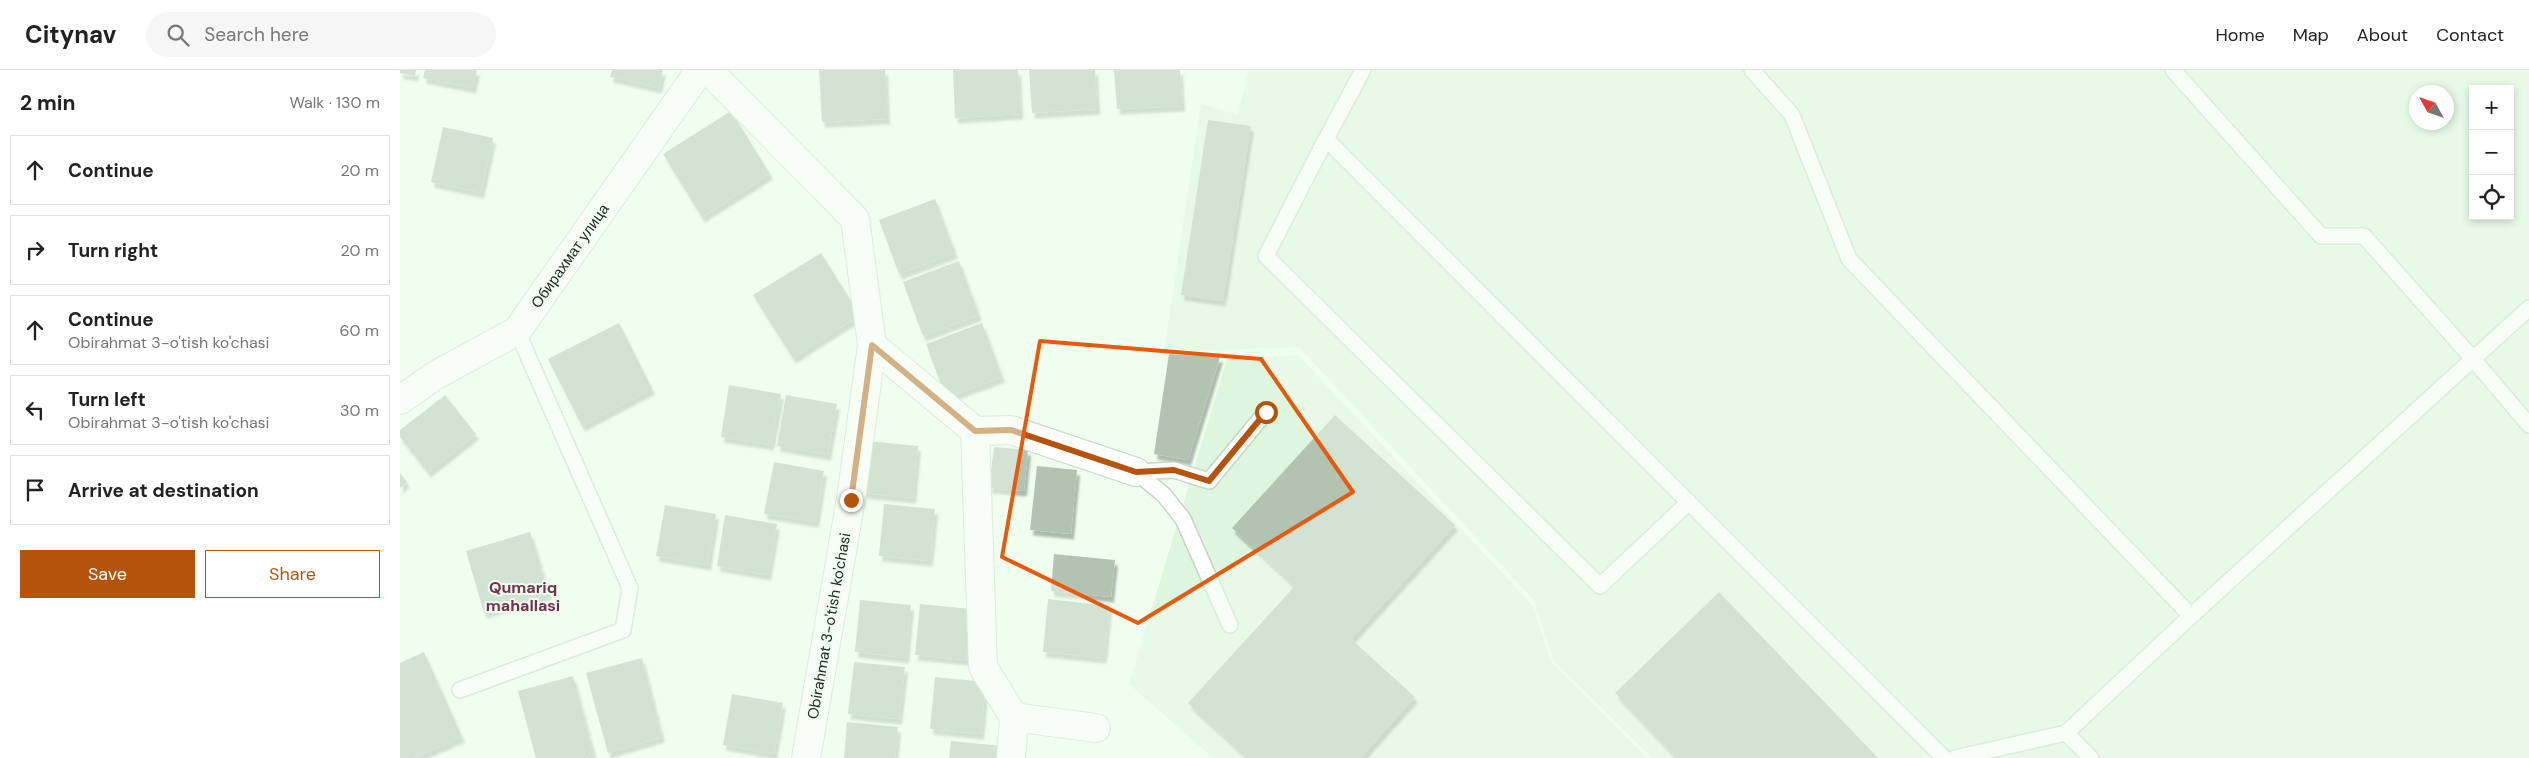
<!DOCTYPE html>
<meta charset="utf-8">
<style>
:root{--surface:#fff;--page:#f6f6f6;--text:#222;--muted:#767676;--line:#e0e0e0;--accent:#b45309}
body{margin:0;font-family:"DM Sans",sans-serif;background:var(--page);color:var(--text)}
.controls{position:absolute;right:15px;top:15px;display:grid;overflow:hidden;border-radius:0px;box-shadow:0 2px 8px #0003}
.controls button{width:45px;height:45px;display:grid;place-items:center;padding:0;border:0;border-bottom:1px solid var(--line);background:var(--surface);color:var(--text);font:25px sans-serif}
.compass{position:absolute;left:2009px;top:15px;width:45px;height:45px;border-radius:50%;background:var(--surface);box-shadow:0 2px 8px #0003;rotate:310deg}
.stop{position:absolute;width:15px;height:15px;margin:-11px;border:4px solid #b45309;border-radius:50%;background:#fff}
.stop.end{background:#b45309;border-color:#fff;box-shadow:0 1px 5px #0008}
.list{margin:0;padding:0;list-style:none}
h2{display:flex;justify-content:space-between;align-items:center;height:65px;margin:0;padding:0 20px;font-size:21px}
h2 small{font-size:16px;font-weight:400;color:var(--muted)}
.list li{display:grid;grid-template-columns:32px 1fr auto;gap:15px;align-items:center;box-sizing:border-box;height:70px;margin:0 10px 10px;padding:0 10px;border:1px solid var(--line);border-radius:0px}
.list b{display:block;font-size:19px;white-space:nowrap}
.list p{margin:0;font-size:16px;white-space:nowrap;color:var(--muted)}
.list em{font-size:16px;font-style:normal;color:var(--muted)}
.actions{display:flex;gap:10px;padding:15px 20px}
.actions a{flex:1;padding:11px 0;border:1px solid var(--accent);border-radius:0px;text-align:center;font-size:18px;color:var(--accent)}
.actions .main{background:var(--accent);color:#fff}
.icon{flex:none;width:28px;height:28px;fill:none;stroke:currentColor;stroke-width:2;stroke-linecap:round;stroke-linejoin:round}
.map{position:relative;flex:none;width:2129px;height:688px;overflow:hidden}
header{display:flex;align-items:center;gap:30px;box-sizing:border-box;height:70px;padding:0 25px;background:var(--surface);border-bottom:1px solid var(--line)}
header strong{font-size:24px}
nav{display:flex;gap:28px;margin-inline-start:auto;font-size:18px}
.search{width:350px;height:45px;background:var(--page);display:flex;align-items:center;gap:12px;box-sizing:border-box;padding:0 18px;border-radius:28px;color:var(--muted);font-size:19px}
main{display:flex}
aside{flex:1;background:var(--surface)}
.map>svg:first-child{display:block}
.built{fill:#def6dd;fill-rule:evenodd}
.building{fill:#b2c4b1;filter:url(#shadow)}
.lines{fill:none;stroke-linecap:round;stroke-linejoin:round}
.lane-casing{stroke:#c4d6c3;stroke-width:18}
.street-casing{stroke:#c4d6c3;stroke-width:30}
.lane{stroke:#fff;stroke-width:15}
.street{stroke:#fff;stroke-width:28}
.route{stroke:#b45309;stroke-width:6}
.marked{fill:none;stroke:#e8590c;stroke-width:4;stroke-linejoin:round}
.labels{text-anchor:middle;stroke-width:4;stroke-linejoin:round;paint-order:stroke}
.street-label{font-size:15px;fill:#232922;stroke:#effeef}
.neighbourhood-label{font-size:16px;font-weight:bold;fill:#73304e;stroke:#effeef}
</style>
<header>
<strong>Citynav</strong>
<div class="search"><svg class="icon" aria-label="search" viewBox="0 0 24 24"><circle cx="10" cy="10" r="6"/><path d="M15 15l6 6"/></svg>Search here</div>
<nav><a>Home</a><a>Map</a><a>About</a><a>Contact</a></nav>
</header>
<main>
<aside>
<h2>2 min<small>Walk · 130 m</small></h2>
<ul class="list">
<li><svg class="icon" aria-label="ahead" viewBox="0 0 24 24"><path d="M12 20V5M6 11l6-6 6 6"/></svg><div><b>Continue</b></div><em>20 m</em></li>
<li><svg class="icon" aria-label="right" viewBox="0 0 24 24"><path d="M7 20v-9h11M14 6l5 5-5 5"/></svg><div><b>Turn right</b></div><em>20 m</em></li>
<li><svg class="icon" aria-label="ahead" viewBox="0 0 24 24"><path d="M12 20V5M6 11l6-6 6 6"/></svg><div><b>Continue</b><p>Obirahmat 3-o'tish ko'chasi</p></div><em>60 m</em></li>
<li><svg class="icon" aria-label="left" viewBox="0 0 24 24"><path d="M17 20v-9H6M10 6l-5 5 5 5"/></svg><div><b>Turn left</b><p>Obirahmat 3-o'tish ko'chasi</p></div><em>30 m</em></li>
<li><svg class="icon" aria-label="arrive" viewBox="0 0 24 24"><path d="M6 21V4h12l-3 4 3 4H6"/></svg><div><b>Arrive at destination</b></div></li>
</ul>
<div class="actions"><a class="main">Save</a><a>Share</a></div>
</aside>
<div class="map">
<svg width="2129" height="688" viewBox="0 0 2129 688">
<defs>
<filter id="shadow"><feDropShadow dx="3" dy="5.5" stdDeviation="1" flood-color="#0004"/></filter>
</defs>
<rect width="100%" height="100%" fill="#effeef"/>
<path class="built" d="M849 0H2129V688H1252L1154 591 1133 529 899 277 764 282 801 34 838 45ZM2073 19H2110V146H2073ZM2016 22H2046V52H2016Z
M898 285 1133 536 1151 592 1247 688H813L729 614 827 289Z"/>
<path class="building" d="M0 0H16L15 6 0 3Z
M25 0H77L73 18 23 8Z
M212 0H263L259 18 210 7Z
M419 0H485L487 49 422 52Z
M553 0H618L620 44 555 48Z
M629 0H695L697 39 632 43Z
M714 0H780L782 36 717 39Z
M331 41 370 104 302 147 263 84Z
M808 50 851 56 823 231 781 225Z
M43 57 93 68 81 123 31 112Z
M535 129 555 183 499 204 479 150Z
M421 183 460 245 393 288 353 225Z
M559 191 579 245 523 266 503 212Z
M219 253 252 319 182 356 148 289Z
M582 253 602 307 546 328 526 274Z
M769 284 820 287 788 390 754 384Z
M329 315 381 324 371 375 321 367Z
M45 325 76 364 28 402 0 367V360Z
M386 325 437 334 428 385 377 376Z
M935 345 1055 455 951 569 1015 627 960 688H848L788 633 895 516 832 458Z
M467 371 518 376 513 428 462 423Z
M594 377 628 380 624 421 589 418Z
M374 392 424 401 416 452 364 444Z
M637 396 677 400 671 464 630 460Z
M0 403 7 412 0 418Z
M484 434 535 439 530 491 479 486Z
M265 435 316 444 308 495 256 486Z
M325 445 377 454 368 505 317 496Z
M130 462 149 524 84 543 66 481Z
M654 484 715 490 711 527 651 521Z
M1319 522 1478 688H1277L1215 623Z
M648 529 709 536 704 588 643 582Z
M460 530 511 535 506 588 455 582Z
M520 534 571 539 566 590 515 585Z
M24 582 62 667 14 688H0V593Z
M242 588 262 667 208 683 186 603Z
M454 592 505 597 499 649 448 644Z
M173 606 194 685 185 688H136L118 621Z
M535 607 586 612 581 664 530 659Z
M332 624 383 633 374 684 323 675Z
M447 652 498 657 495 688H444Z
M551 671 602 676 601 688H549Z"/>
<g class="lines">
<defs>
<path id="lane" d="M963 0 926 69 1544 688
M1352 0 1392 45 1449 189 1791 546
M926 69 866 186 1200 516 1289 432
M2129 238 2073 289 2129 355
M736 402 764 425 783 449 830 555
M736 402 774 400 809 411 866 342
M60 620 223 560 230 518 117 261
M1555 688 1666 663
M1691 688 1666 663 1791 546 2073 289 1964 166H1921L1773 0"/>
<path id="street" d="M308 0 455 149 472 275 575 361 611 360 736 402
M0 330 36 305 117 261 300 0
M575 361 583 597 614 647 611 688
M614 647 696 658
M406 688 451 429 472 275"/>
</defs>
<use href="#lane" class="lane-casing"/>
<use href="#street" class="street-casing"/>
<use href="#lane" class="lane"/>
<use href="#street" class="street"/>
</g>
<g class="lines">
<path class="route" d="M451 430 472 275 575 361 611 360 736 402 774 400 809 411 866 342"/>
</g>
<path d="M0 0H2129V688H0ZM640 271 861 289 953 422 738 553 602 487Z" fill="#effeef" fill-opacity=".55" fill-rule="evenodd"/>
<path class="marked" d="M640 271 861 289 953 422 738 553 602 487Z"/>
<g class="labels">
<g class="street-label">
<text transform="translate(170 186) rotate(-55)" y="5">Обирахмат улица</text>
<text transform="translate(429 556) rotate(-80)" y="5">Obirahmat 3-o'tish ko'chasi</text>
</g>
<g class="neighbourhood-label">
<text x="123" y="523">Qumariq<tspan x="123" dy="18">mahallasi</tspan></text>
</g>
</g>
</svg>
<div class="controls">
<button>+</button>
<button>−</button>
<button><svg class="icon" aria-label="locate" viewBox="0 0 24 24"><circle cx="12" cy="12" r="6"/><path d="M12 2v4M12 18v4M2 12h4M18 12h4"/></svg></button>
</div>
<svg class="compass" viewBox="-18 -18 36 36"><path d="M0-13l5 13h-10z" fill="#e53935"/><path d="M0 13l5-13h-10z" fill="#767676"/></svg>
<div class="stop" style="left:866px;top:342px"></div>
<div class="stop end" style="left:451px;top:430px"></div>
</div>
</main>
